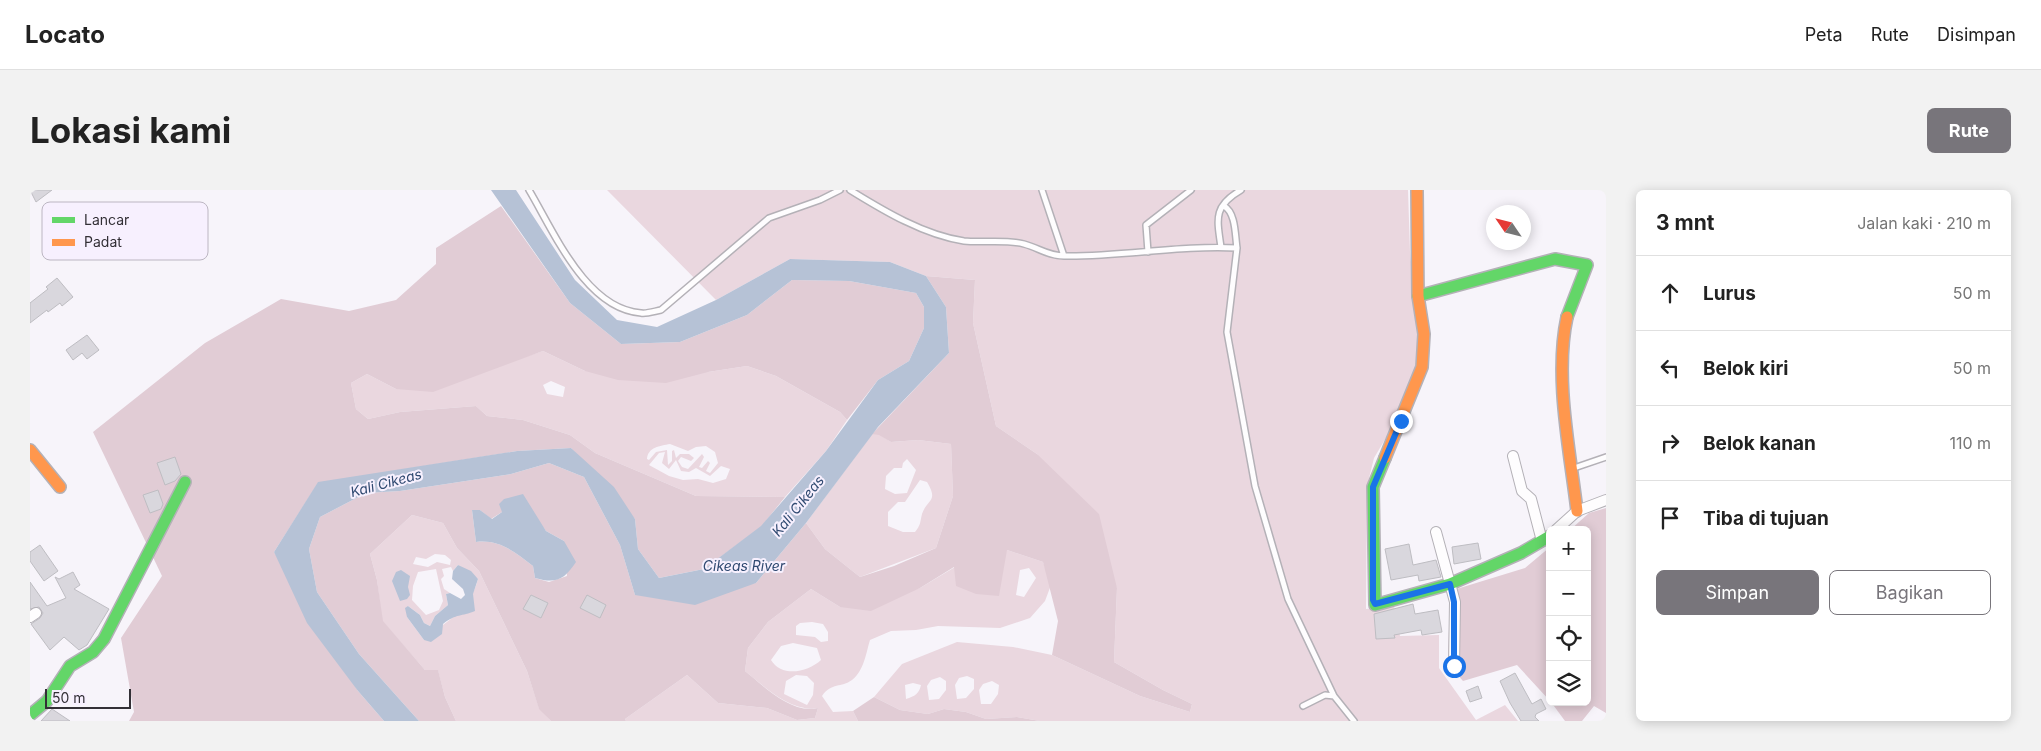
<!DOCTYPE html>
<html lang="id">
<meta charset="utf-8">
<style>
:root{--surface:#fff;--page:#f2f2f2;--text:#222;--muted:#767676;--line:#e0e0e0;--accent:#78757b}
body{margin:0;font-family:Inter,sans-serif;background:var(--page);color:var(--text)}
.controls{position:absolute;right:15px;bottom:15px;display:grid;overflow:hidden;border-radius:8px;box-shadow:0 2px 12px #0003}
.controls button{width:45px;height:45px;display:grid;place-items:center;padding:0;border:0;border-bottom:1px solid var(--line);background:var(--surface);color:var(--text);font:25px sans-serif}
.compass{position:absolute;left:1456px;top:15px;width:45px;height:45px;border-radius:50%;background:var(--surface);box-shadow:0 2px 12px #0003;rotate:305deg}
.scale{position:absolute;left:15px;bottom:12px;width:86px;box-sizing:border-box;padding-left:5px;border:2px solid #333036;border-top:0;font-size:14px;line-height:18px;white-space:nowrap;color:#333036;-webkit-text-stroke:4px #f7f0fe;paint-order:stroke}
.stop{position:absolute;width:15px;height:15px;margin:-11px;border:4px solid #1a73e8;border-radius:50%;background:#fff}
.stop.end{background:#1a73e8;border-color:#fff;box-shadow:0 1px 5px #0008}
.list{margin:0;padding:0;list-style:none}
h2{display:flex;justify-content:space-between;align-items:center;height:65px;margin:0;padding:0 20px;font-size:21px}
h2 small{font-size:16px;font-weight:400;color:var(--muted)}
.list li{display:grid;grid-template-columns:32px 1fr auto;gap:15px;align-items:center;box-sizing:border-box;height:75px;padding:0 20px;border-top:1px solid var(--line)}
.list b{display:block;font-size:19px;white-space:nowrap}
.list em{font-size:16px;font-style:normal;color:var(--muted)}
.actions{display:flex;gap:10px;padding:15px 20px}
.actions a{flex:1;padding:11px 0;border:1px solid var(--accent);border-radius:8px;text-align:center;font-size:18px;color:var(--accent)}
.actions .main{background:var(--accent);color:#fff}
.icon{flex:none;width:28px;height:28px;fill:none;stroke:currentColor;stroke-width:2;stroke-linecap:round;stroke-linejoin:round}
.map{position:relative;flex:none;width:1576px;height:531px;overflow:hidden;border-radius:8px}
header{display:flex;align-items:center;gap:30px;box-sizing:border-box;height:70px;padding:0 25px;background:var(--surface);border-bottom:1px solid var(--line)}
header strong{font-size:24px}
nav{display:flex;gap:28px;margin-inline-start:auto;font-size:18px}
.intro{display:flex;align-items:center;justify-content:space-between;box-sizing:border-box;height:120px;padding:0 30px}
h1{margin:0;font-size:35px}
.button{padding:12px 22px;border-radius:8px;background:var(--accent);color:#fff;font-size:18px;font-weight:700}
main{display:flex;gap:30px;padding:0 30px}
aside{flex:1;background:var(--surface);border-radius:8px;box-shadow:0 2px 12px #0003}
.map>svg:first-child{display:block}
.green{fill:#ead7df;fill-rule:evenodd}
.forest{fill:#e1ccd5;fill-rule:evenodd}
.water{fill:#b6c2d6}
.building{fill:#d9d7dd;stroke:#bebdc2}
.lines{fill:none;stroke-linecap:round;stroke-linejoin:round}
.lane-casing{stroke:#b4b1b7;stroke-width:8}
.street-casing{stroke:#b4b1b7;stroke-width:12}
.fast-casing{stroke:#b4b1b7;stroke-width:14}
.slow-casing{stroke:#b4b1b7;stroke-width:14}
.lane{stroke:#fefdfe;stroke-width:5}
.street{stroke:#fefdfe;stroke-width:10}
.fast{stroke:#63d668;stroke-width:11}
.slow{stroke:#ff974d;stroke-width:11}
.route{stroke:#1a73e8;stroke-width:6}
.labels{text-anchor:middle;stroke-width:4;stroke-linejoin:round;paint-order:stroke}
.water-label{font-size:14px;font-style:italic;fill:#304a71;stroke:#f7f0fe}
.key{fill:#f7f0fe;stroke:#bcb6c2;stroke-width:1}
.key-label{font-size:14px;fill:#333036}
</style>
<header>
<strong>Locato</strong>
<nav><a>Peta</a><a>Rute</a><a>Disimpan</a></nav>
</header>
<div class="intro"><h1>Lokasi kami</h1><a class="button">Rute</a></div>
<main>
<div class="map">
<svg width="1576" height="531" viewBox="0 0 1576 531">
<rect width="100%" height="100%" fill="#f7f4fa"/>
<path class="green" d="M577 0H1378L1380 62 1389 152 1385 181 1360 241 1344 268 1337 296 1336 419 1364 416 1370 446 1409 445V478L1446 530 1475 515 1488 531H1010L987 527 956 529 936 522 914 519 898 524 870 520 844 507 872 474 927 452 983 457 1022 465 1110 506 1160 522 1162 514 1133 500 1084 472 1087 398 1007 264 966 236 943 133 945 90 896 86 860 72 760 69 686 110ZM937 486 944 489V499L936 508 927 509 925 495 929 488ZM910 487 916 491V500L909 509 899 510 897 496 901 490ZM962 491 969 495 968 504 961 514H951L949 500 953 494ZM883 493 891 495C889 504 885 506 876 509L875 495Z
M513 161 555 181 678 182 717 176 746 186 810 222 817 230 796 261 755 307 666 306 565 263 540 245 493 230 457 226 446 216 370 222 338 229 326 219 321 193 337 184 366 199 483 171ZM521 191 535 197 533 207 517 204 513 195ZM640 254 658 261 666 257 676 256 685 262 688 273 680 283 676 281 680 273 678 271 672 278 669 277 674 267 672 264 658 279 652 277 648 271 651 267 661 271 664 268 659 264H650L646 268 644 260 642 261V271L638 275 637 260 626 262 619 270 617 269C618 257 630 256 640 254ZM635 262 632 273 639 279 646 270 651 281 659 282 666 278 680 286 691 276 700 279 696 289 683 293 668 289 653 290 639 286 619 275 629 263Z
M842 244H849L861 252 888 250 921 254 923 306 906 358 830 387 795 359 776 333ZM877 269 886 280 877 303 865 304 855 299 856 286 864 278H872L873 273ZM890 290 897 292C909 312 897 309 892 324 890 332 891 335 885 342H873L858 336V322L868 312H875Z
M382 325 413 333 427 358 449 381 497 481 509 518 521 531H426L415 507 408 481 395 480 352 431 347 390 340 364ZM405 364 415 365 421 370 420 375 407 372 398 377 383 374 386 367 396 369ZM428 375 448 389C439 422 418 429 394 450L377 427 378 416 390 425 394 433 400 436 405 426 418 415 416 404 420 403 414 399 411 389 414 386 412 379 421 377 423 381ZM406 379 413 411 409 420 396 425 382 410 383 396 388 382Z
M977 360 1013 372 1021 395 1015 411 1000 428 970 438 908 436 886 440 861 441 840 450C836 463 834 481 822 490 811 498 802 492 792 506L803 522 823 521 828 531H596L595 529 657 485 688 513 737 518 767 530 785 528 788 518C761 523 735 497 715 481L718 458 738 432 781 399 810 417 890 398 925 377ZM999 378 1006 388 994 407 986 405 990 380ZM782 432 793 434 798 442V451L791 452 785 447 766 445V436L770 433ZM763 453 787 458 791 470C778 482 752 488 741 470L751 456ZM766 485 777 486 784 493 783 505 777 515 754 504 756 491Z"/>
<path class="forest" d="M471 16 540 113 591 154 650 152 717 125 762 90 819 91 886 103 894 117V138L879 171 848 190 817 230 810 222 746 186 717 176 678 182 636 193 588 190 555 181 513 161 403 202 366 199 337 184 321 193 326 219 338 229 370 222 446 216 457 226 493 230 540 245 565 263 666 306 755 307 731 337 674 379 629 388 608 359 605 329 541 258 487 261 288 293 244 362 328 501 354 531H99L104 522 91 448 132 386 63 242 175 153 251 109 319 121 366 110 406 74V58Z
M896 86 945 90 943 133 966 236 1007 264 1069 324 1087 398 1084 472 1133 500 1162 514 1160 522 1110 506 1022 465 1028 431 1013 372 977 360 969 406 946 404 926 396 924 377 890 398 841 421 810 417 781 399 738 432 718 458 715 481C735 497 761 524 788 518L785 528 767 530 737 518 688 513 657 485 595 529 596 531H521L509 519 497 481 449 381 427 358 413 333 382 325 340 364 347 390 353 431 395 480H408L415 507 426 531H389L329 464 287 402 279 359 290 327 336 303 370 301 481 284 519 273 554 287 590 355 605 405 726 393 776 333 795 359 830 387 864 376 906 358 923 306 921 254 888 250 861 252 849 245 842 244 919 163 916 117ZM442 320H450L461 329 472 322 504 325 516 341 534 351 537 386 519 392 505 388 503 376C485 362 469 349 446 352ZM501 405 518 413 511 428 494 419Z
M1576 318V523L1564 516 1552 531H1535L1521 512H1557V340H1540L1559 323Z
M1520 357V511L1487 475 1433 491 1418 474 1420 401 1495 378Z
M844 507 870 520 898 524 914 519 936 522 956 529 987 527 1010 531H828L823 521Z"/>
<path class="water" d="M461 0H486L545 90 587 130 627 137 686 110 760 69 860 72 896 86 916 117 919 163 848 237 776 333 726 393 665 415 605 405 590 355 554 287 519 273 481 284 370 301 336 303 290 327 279 359 287 402 329 464 389 531H354L328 501 277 433 244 362 288 292 487 261 541 258 584 297 605 329 608 359 629 388 674 379 731 336 796 261 848 190 879 171 894 138V117L886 103 819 91 762 90 717 125 650 152 591 154 540 113Z
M493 304 516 341 534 351 546 372C534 390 526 394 505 388L503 376C485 362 469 349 446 352L442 320H450L462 329 472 322 469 314 474 309Z
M428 375 441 381 448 389 443 404 445 421C431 427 427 423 413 434L412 444 401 452 394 450 377 427 375 418 378 416 390 425 394 433 400 436 405 426 418 415 416 404 420 403 431 409 435 405 433 399 422 389 423 381Z
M371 380 380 386 378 397 380 405 377 409 370 411 362 391 366 382Z"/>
<path class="building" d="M0 0H22L6 12Z
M27 88 43 107 32 116 30 113 18 122 17 120 0 133V113L18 99 16 97Z
M57 145 69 160 57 169 52 163 43 170 36 160Z
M145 267 151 284 145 291 135 295 127 273Z
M128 300 133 314 131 319 120 323 113 305Z
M1448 353 1451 369 1424 374 1422 357Z
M1379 354 1383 375 1406 370 1411 387 1389 391 1388 385 1361 390 1355 359Z
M10 355 28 381 14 391 0 371V362Z
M43 382 50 395 44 399 79 419 57 455 49 460 34 447 20 460 1 434 10 428 13 423 9 417 0 419V392L17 416 36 408 25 387 29 389Z
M501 405 518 413 511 428 493 419Z
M557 405 576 415 570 428 550 418Z
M1383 414 1385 424 1408 420 1412 442 1392 445 1391 440 1364 445 1365 448 1346 449 1344 424Z
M1485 483 1502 514 1511 509 1516 519 1506 524 1505 527 1509 531H1491L1480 513 1470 491Z
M1448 496 1452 508 1440 512 1436 501Z
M22 519 40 531H11Z"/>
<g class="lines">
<defs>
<path id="lane" d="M499 0C524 42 556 119 611 123 617 124 625 121 631 120L739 28 790 10 810 0
M820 0C854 21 894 45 934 51 953 53 975 49 994 54 1009 58 1018 66 1034 66 1092 67 1149 55 1207 58L1197 142 1225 296 1258 409 1304 506
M1012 0 1034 66
M1194 16C1206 23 1205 45 1207 58
M1191 57C1187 29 1183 16 1211 0
M1118 62 1116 35 1161 0
M1544 278 1576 267
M1273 516 1295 505 1304 506 1324 531"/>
<path id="street" d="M1483 266 1492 301 1501 309 1512 351
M1526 340 1547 321 1576 310
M1406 342 1425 412 1424 476
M0 427 6 423"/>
<path id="fast" d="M1388 106 1525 69 1557 75 1537 127
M1355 268 1343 297 1345 415 1420 394 1491 363 1520 346
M0 525 17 511 40 476 63 462 74 449 155 292"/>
<path id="slow" d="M1537 127C1524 187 1540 261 1547 321
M0 260 30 297
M1355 268 1392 177 1394 144 1388 106 1387 0"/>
</defs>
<use href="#lane" class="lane-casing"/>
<use href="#street" class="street-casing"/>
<use href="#fast" class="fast-casing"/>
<use href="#slow" class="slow-casing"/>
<use href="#lane" class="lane"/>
<use href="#street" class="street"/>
<use href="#fast" class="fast"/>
<use href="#slow" class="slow"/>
</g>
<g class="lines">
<path class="route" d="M1371 231 1343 297V410L1345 414 1420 394 1424 412V476"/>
</g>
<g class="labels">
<g class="water-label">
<text transform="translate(356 293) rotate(-15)" y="5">Kali Cikeas</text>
<text transform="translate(768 316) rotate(-51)" y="5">Kali Cikeas</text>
<text x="714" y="381">Cikeas River</text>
</g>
</g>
<rect x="12" y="12" width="166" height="58" rx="8" class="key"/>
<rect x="22" y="27" width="23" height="6" fill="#63d668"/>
<rect x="22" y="49" width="23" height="7" fill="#ff974d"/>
<g class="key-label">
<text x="54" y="35">Lancar</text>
<text x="54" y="57">Padat</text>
</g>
</svg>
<div class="controls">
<button>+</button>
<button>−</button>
<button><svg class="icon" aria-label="locate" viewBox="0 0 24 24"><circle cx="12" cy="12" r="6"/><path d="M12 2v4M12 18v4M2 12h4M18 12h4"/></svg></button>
<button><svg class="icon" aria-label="layers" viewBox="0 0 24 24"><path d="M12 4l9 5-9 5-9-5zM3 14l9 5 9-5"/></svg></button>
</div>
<svg class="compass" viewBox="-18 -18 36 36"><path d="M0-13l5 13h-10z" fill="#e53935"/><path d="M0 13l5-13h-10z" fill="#767676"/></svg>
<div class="scale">50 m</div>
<div class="stop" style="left:1424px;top:476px"></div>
<div class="stop end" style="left:1371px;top:231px"></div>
</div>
<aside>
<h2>3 mnt<small>Jalan kaki · 210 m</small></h2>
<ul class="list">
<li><svg class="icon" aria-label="ahead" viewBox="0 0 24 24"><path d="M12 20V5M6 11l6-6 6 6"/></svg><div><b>Lurus</b></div><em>50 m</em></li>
<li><svg class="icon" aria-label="left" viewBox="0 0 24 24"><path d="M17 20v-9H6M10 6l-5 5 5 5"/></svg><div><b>Belok kiri</b></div><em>50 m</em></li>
<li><svg class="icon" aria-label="right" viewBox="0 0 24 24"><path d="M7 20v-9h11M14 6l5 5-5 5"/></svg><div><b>Belok kanan</b></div><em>110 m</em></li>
<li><svg class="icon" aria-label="arrive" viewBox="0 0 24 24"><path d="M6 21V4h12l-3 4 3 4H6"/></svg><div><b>Tiba di tujuan</b></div></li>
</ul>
<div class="actions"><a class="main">Simpan</a><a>Bagikan</a></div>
</aside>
</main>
